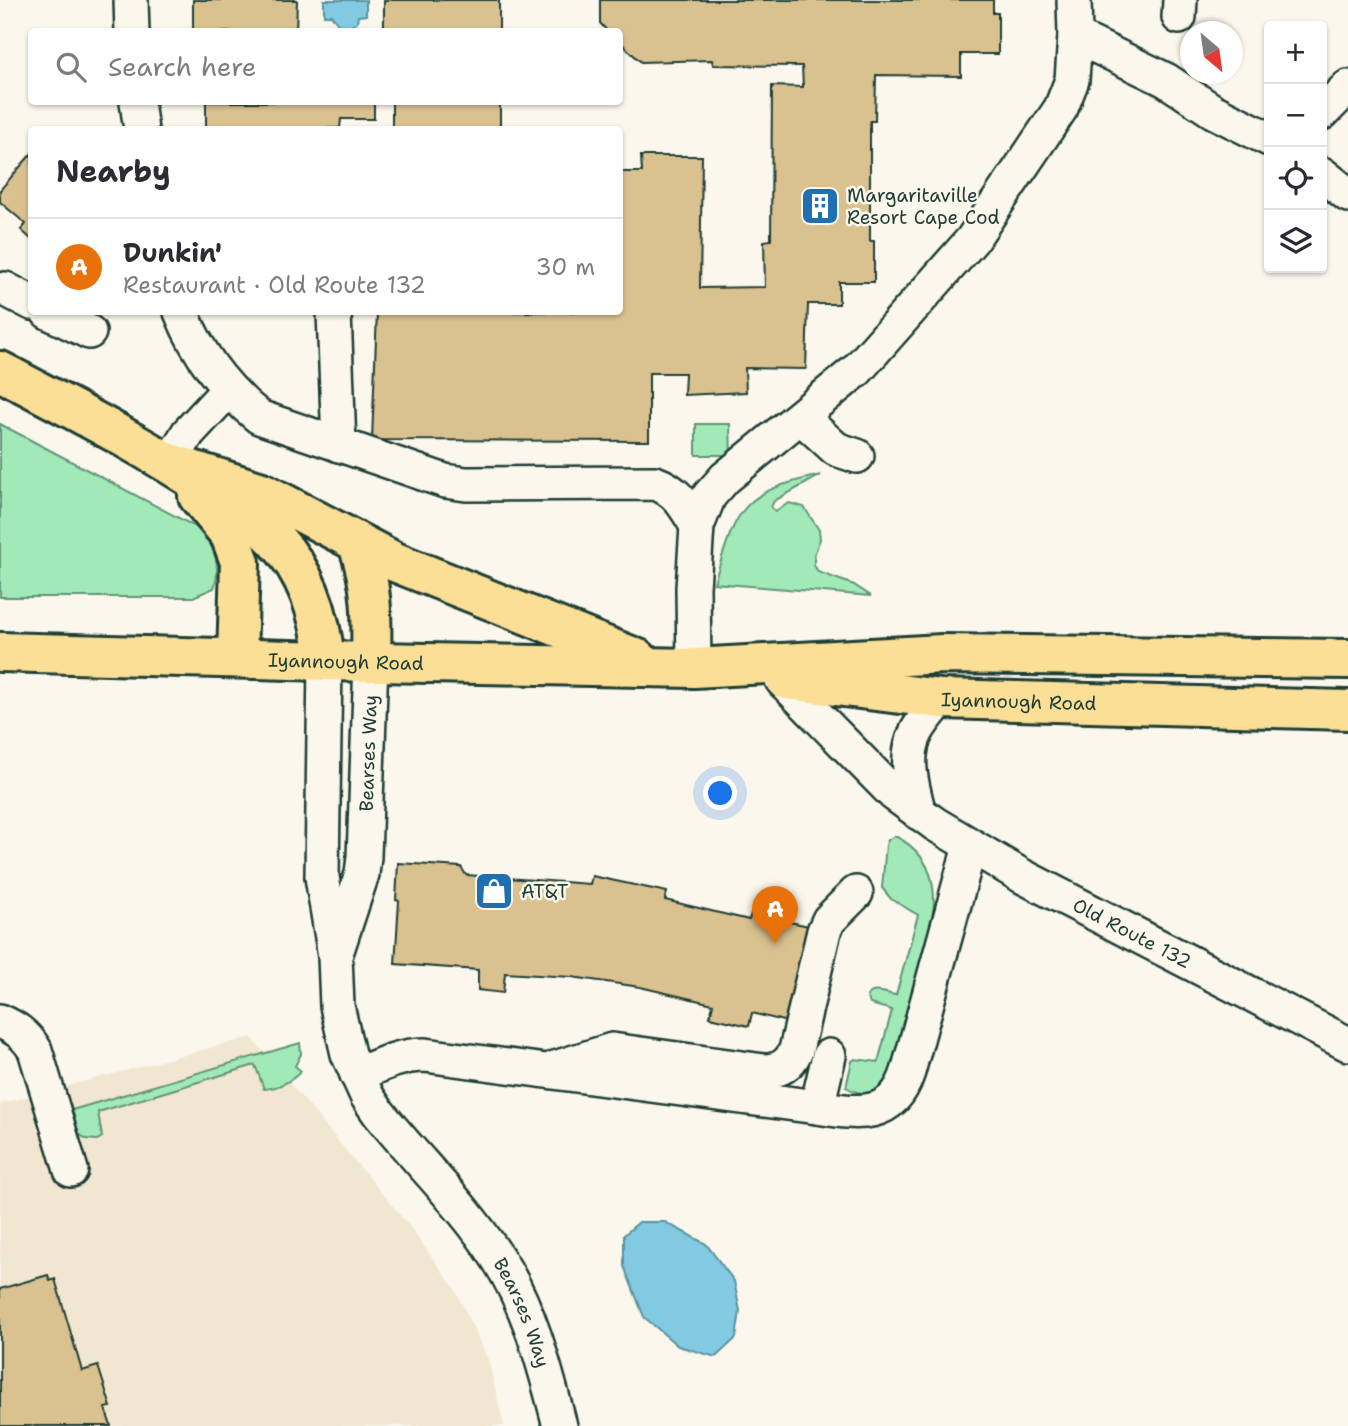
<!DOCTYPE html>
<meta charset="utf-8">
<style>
:root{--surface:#fff;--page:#f7f7f7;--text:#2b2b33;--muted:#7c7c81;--line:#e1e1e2;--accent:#7c3aed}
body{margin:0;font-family:"Shantell Sans",sans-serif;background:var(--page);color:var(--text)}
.controls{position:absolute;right:21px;top:21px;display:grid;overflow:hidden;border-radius:7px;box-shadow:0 2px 5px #0004}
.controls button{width:63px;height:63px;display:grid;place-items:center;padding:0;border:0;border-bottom:2px solid var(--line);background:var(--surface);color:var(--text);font:35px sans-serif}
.compass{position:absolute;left:1180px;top:21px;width:63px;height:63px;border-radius:50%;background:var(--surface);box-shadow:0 2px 5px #0004;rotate:151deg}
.you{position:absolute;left:721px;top:794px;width:24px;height:24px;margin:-18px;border:5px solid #fff;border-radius:50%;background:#1a73e8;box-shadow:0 0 0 10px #1a73e833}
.badge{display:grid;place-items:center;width:46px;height:46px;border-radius:50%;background:var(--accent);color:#fff;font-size:23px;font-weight:700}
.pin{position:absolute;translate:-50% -58px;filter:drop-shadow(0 2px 4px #0008)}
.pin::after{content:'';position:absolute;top:37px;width:24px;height:21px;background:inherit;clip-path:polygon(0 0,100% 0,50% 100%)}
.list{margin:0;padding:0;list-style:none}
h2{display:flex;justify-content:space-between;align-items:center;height:91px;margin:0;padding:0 28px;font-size:30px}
h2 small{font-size:23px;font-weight:400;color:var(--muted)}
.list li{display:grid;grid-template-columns:46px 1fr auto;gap:21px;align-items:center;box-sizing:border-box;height:98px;padding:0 28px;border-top:2px solid var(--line)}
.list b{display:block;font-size:26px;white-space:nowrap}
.list p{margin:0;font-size:23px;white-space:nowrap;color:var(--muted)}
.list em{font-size:23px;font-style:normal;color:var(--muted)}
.icon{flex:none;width:38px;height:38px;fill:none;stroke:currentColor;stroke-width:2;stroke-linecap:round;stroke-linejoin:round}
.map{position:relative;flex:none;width:1348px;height:1426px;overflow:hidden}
.search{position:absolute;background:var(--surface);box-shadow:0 2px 5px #0004;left:28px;top:28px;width:595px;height:77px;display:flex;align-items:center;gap:18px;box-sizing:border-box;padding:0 24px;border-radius:7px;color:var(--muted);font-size:26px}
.panel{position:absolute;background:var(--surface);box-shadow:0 2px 5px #0004;left:28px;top:126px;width:595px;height:189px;border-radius:7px}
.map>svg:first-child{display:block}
.built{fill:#f1e7d0}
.green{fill:#a1eab8;stroke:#609476;stroke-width:2}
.water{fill:#81cae2;stroke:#5a929c;stroke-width:2}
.building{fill:#dac190;stroke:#1f3d34;stroke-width:2}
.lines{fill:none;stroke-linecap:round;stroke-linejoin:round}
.minor-casing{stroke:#1f3d34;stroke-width:38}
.major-casing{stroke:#1f3d34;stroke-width:44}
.minor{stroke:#fbf7ec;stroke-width:33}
.major{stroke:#fbdf96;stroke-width:38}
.labels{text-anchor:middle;stroke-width:5;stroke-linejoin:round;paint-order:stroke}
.poi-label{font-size:19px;fill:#1f3d34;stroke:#fbf7ec;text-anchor:start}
.street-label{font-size:19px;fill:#1f3d34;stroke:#fbf7ec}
</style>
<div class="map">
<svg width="1348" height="1426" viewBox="0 0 1348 1426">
<rect width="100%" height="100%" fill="#fbf7ec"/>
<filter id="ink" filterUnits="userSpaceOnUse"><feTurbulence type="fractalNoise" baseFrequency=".0143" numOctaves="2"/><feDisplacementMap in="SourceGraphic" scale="14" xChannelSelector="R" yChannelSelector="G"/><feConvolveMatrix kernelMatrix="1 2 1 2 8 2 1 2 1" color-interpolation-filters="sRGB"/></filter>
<g filter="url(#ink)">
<path class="built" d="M251 1037 407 1223 455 1289 488 1359 504 1426H0V1104Z"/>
<path class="green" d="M0 424 196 527C214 543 222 565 214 588L193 597H0Z
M696 424H730L731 455H696Z
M821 475 774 501 771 507 775 511 789 503 804 507 819 530 820 539 814 555V565L818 572 854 585 871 596 714 583C737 508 740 492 821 475Z
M895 836C955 866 931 929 918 980 910 1011 902 1043 893 1074 879 1091 868 1100 846 1087L852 1061 855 1059 878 1062 892 1010 870 1004 867 996C874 987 886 994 896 995L918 915 891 899 882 888 886 845 888 840Z
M300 1043 301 1054 295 1066 301 1071C292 1081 278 1088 264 1089L255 1065 98 1112 102 1137 97 1140 86 1139 79 1134 72 1110Z"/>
<path class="water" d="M324 0H366V15L358 16 357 22 349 28 340 27 331 15H324Z
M639 1222H665L706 1244 734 1281 740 1311 736 1338 716 1357 678 1346 644 1317 624 1266V1235Z"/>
<path class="building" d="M193 0H297L296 32H193Z
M384 0H499V32H384Z
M600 0H993V13H998V54H961V76L876 75 875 121H870V241H874V282H839V304H808L806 369 745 368 746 392 684 395 685 373H649V441L372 440 377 312H620V172H642L641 156H702L700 288 765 287 764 241 771 240 772 86 803 87 802 66 713 65 712 60 641 62 620 42V32H608L600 23Z
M206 102H374V119H341L340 128H206Z
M392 102H500V130H392Z
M32 153V240L21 230 26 224 0 202V190Z
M398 863 461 867 466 875 590 884 592 876 667 892 665 900 749 920 751 914 814 927 791 1023 752 1013 749 1026 710 1017 713 1004 640 987 572 977 505 973 503 993 478 990V970L395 964 399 901 396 900Z
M48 1275 50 1281 55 1279 82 1371 98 1366 111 1407 105 1408 111 1426H0V1289Z"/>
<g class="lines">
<defs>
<g id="minor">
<path d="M131 0 132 32"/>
<path d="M1074 0 1075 36"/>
<path d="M1179 17 1180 0"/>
<path d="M137 102 141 130"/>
<path d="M1322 113 1348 87"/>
<path d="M1322 174 1348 195"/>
<path d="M5 289 32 303"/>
<path d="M48 312 89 332"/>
<path d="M181 312C198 354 223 388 259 417L445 481 466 484 655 483C678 491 685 506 697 526"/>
<path d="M334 312 339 445"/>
<path d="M801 417 836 449 857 456"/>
<path d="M170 463 188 433 228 390"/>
<path id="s1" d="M325 661 322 877 335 956 337 1006 348 1054 367 1096 378 1112C417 1161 463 1204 497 1257 530 1307 545 1368 560 1426"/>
<path d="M694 668 693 588 697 526 709 496 725 478 857 370 972 240 1061 108 1072 80 1075 36 1166 80 1213 111 1269 139"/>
<path id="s2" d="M782 680 894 794 935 824 1022 876 1348 1044"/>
<path d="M919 813C912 786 903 757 917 731 923 720 933 709 941 699"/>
<path id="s3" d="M337 950 362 874 364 857 371 662"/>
<path d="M0 1021C16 1028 26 1035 35 1050L71 1170"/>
<path d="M829 1056 817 1107C859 1114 893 1119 908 1072L970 846"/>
<path d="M555 1068 612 1050 764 1071C780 1071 790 1064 796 1050L824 931 829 920 856 893"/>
<path d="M357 1075C380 1065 400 1055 425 1055L817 1107"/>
</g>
<g id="major">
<path d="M0 371C72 409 145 446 213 492 235 506 258 521 276 540 307 573 321 618 325 661"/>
<path d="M170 463 262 492 395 562 638 659"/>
<path d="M198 496 230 535 240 562 237 658"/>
<path d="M358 544C373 587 372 617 371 662"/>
<path id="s4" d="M0 652 325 661 694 668 942 654 1348 659"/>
<path id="s5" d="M786 680 941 699 1348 710"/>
</g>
</defs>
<use href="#minor" class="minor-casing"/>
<use href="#major" class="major-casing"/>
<use href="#minor" class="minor"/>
<use href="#major" class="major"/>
</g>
</g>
<defs>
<symbol id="building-square" viewBox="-11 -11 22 22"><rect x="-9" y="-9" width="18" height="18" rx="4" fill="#1f6fb2" stroke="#fbf7ec"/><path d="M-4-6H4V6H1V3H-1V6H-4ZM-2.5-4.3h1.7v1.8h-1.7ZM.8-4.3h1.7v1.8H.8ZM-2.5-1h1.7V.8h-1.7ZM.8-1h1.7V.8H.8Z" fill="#fff"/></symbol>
<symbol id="shop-square" viewBox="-11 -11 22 22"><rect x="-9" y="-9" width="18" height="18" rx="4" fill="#1f6fb2" stroke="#fbf7ec"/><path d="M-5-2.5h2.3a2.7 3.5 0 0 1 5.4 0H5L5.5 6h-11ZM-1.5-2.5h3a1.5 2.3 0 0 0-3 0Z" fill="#fff"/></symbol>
</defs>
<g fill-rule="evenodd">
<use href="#building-square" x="798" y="184" width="44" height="44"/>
<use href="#shop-square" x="472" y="869" width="44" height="44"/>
</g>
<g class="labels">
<g class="poi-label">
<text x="847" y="202">Margaritaville<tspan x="847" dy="22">Resort Cape Cod</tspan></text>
<text x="521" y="898">AT&amp;T</text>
</g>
<g class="street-label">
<text dy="7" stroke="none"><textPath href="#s4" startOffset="346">Iyannough Road</textPath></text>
<text dy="7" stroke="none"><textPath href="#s5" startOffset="234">Iyannough Road</textPath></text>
<text dy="7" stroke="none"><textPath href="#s3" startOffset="201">Bearses Way</textPath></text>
<text dy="7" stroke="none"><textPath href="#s2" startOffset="436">Old Route 132</textPath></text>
<text dy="7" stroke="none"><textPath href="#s1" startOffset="710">Bearses Way</textPath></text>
</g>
</g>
</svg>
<div class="controls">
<button>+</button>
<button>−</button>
<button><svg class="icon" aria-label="locate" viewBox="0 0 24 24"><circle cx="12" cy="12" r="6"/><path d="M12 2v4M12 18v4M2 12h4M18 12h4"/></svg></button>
<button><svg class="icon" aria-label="layers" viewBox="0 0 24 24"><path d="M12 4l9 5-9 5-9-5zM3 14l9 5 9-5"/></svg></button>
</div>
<svg class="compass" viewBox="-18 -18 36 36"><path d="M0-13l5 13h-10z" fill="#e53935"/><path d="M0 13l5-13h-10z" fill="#7c7c81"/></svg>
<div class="you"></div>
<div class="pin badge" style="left:775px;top:944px;background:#e8710a">A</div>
<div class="search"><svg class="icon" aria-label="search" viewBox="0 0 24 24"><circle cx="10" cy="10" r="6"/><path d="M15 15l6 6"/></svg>Search here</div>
<section class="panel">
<h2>Nearby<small></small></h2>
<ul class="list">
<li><span class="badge" style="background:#e8710a">A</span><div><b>Dunkin'</b><p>Restaurant · Old Route 132</p></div><em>30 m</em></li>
</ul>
</section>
</div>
